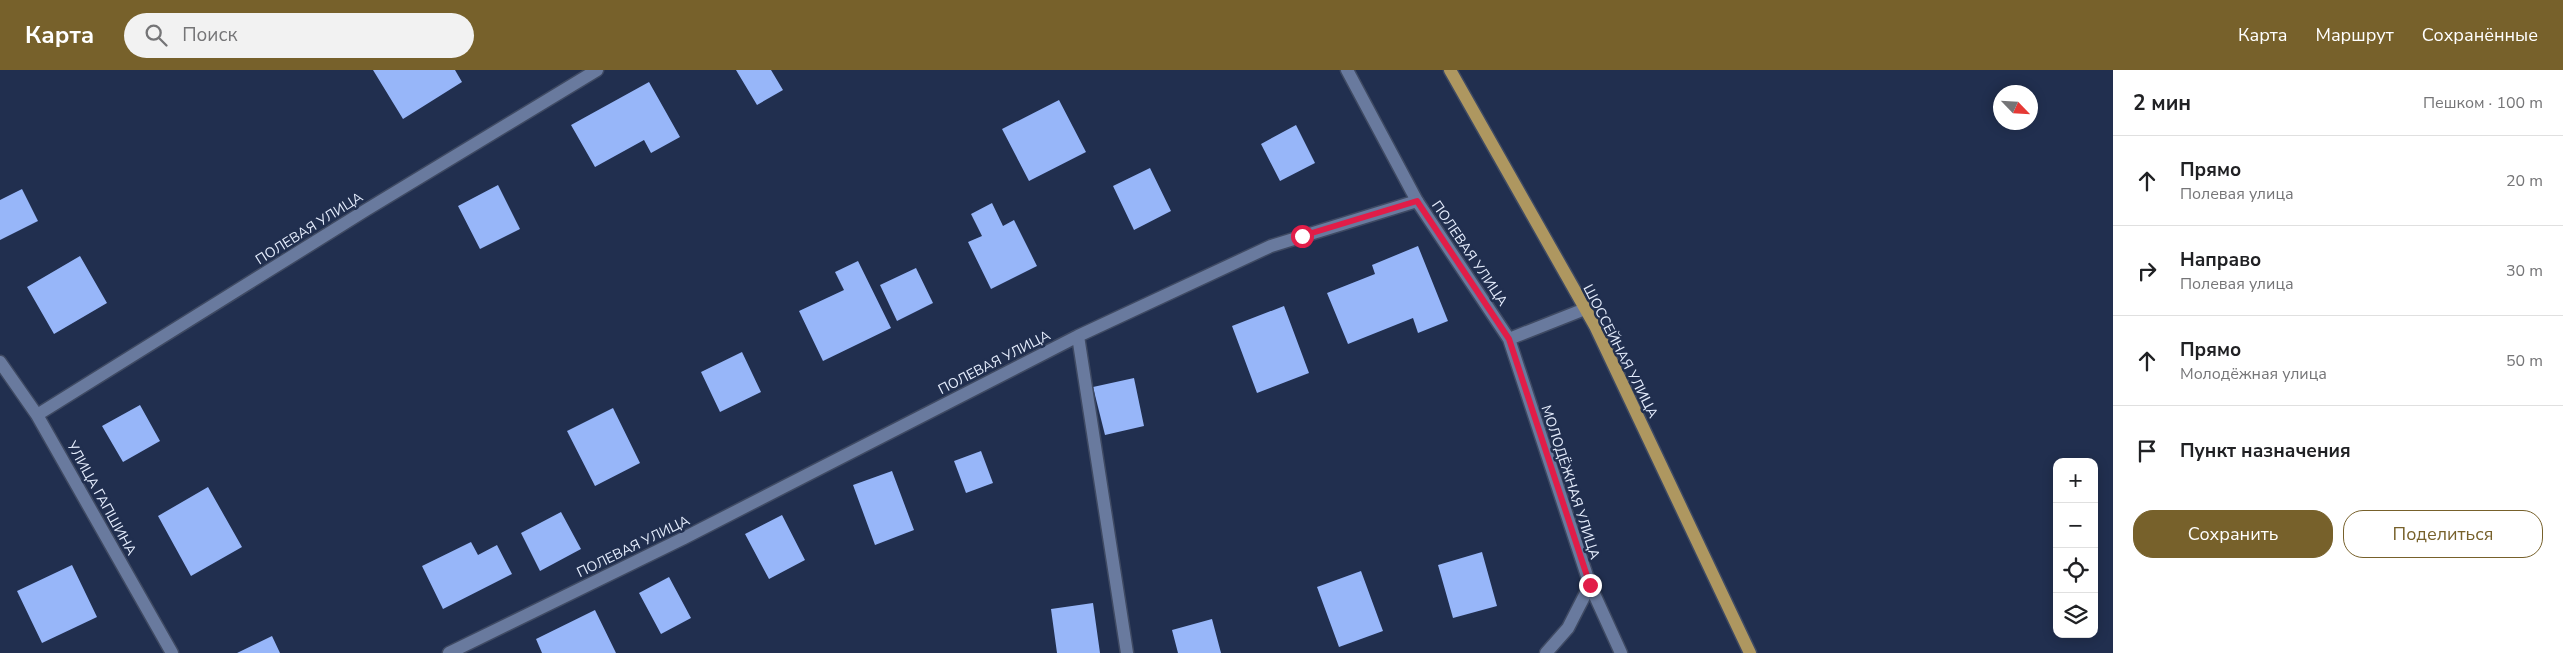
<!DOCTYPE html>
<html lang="ru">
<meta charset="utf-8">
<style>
:root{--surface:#fff;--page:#f2f2f2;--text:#202124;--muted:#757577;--line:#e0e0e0;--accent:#77612b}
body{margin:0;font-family:"Nunito Sans",sans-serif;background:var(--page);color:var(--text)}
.controls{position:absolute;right:15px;bottom:15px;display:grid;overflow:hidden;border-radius:10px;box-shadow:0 2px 12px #0003}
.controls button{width:45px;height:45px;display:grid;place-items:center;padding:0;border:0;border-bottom:1px solid var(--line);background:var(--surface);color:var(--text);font:25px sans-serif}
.compass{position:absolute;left:1993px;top:15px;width:45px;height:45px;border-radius:50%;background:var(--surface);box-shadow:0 2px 12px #0003;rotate:115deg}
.stop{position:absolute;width:15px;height:15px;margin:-11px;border:4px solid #e11d48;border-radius:50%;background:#fff}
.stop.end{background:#e11d48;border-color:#fff;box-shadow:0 1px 5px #0008}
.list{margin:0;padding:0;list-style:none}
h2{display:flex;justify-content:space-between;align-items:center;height:65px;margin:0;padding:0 20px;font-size:21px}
h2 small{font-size:16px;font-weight:400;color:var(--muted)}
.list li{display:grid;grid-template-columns:32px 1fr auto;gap:15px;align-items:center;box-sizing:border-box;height:90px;padding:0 20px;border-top:1px solid var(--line)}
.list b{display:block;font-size:19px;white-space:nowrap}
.list p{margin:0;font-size:16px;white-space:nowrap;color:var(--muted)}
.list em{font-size:16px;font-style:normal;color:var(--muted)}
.actions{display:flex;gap:10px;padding:15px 20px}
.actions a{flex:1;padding:11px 0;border:1px solid var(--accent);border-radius:20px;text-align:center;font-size:18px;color:var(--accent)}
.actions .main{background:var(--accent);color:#fff}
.icon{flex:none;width:28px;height:28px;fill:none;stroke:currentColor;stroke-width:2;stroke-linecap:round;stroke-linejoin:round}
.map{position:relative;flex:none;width:2113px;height:583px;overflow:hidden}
header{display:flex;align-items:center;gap:30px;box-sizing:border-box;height:70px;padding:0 25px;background:var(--accent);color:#fff}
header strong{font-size:24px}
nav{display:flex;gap:28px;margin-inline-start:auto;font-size:18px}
.search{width:350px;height:45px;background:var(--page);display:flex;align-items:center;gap:12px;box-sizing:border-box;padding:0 18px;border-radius:28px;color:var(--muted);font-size:19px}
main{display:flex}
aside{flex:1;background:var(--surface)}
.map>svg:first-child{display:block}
.building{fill:#97b6f9}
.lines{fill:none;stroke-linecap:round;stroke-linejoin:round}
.lane-casing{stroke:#3f4a63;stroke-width:15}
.street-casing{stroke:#3f4a63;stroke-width:15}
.primary-casing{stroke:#3f4a63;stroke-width:15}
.lane{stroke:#697a9e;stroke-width:12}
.street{stroke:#697a9e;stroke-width:12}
.primary{stroke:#ae9760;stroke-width:12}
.route{stroke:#e11d48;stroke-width:6}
.labels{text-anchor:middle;stroke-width:5;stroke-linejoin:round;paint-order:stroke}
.street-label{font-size:14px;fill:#e5edfd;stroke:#212f4f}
</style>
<header>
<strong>Карта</strong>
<div class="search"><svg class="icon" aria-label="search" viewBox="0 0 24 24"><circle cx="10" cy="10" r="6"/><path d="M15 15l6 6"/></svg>Поиск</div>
<nav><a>Карта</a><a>Маршрут</a><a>Сохранённые</a></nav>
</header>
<main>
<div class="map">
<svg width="2113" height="583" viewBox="0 0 2113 583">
<rect width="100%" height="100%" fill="#212f4f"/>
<path class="building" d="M373 0H455L462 12 403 49Z
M736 0H771L783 20 757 35Z
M649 12 680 67 651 83 644 70 595 97 571 55Z
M1059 30 1086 82 1029 111 1002 59Z
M1296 55 1315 93 1280 111 1261 74Z
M1150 98 1171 141 1134 160 1113 116Z
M498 115 520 159 480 179 458 136Z
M22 119 38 151 0 170V130Z
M992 133 1003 156 1014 150 1037 196 991 219 968 172 982 166 971 144Z
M1418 176 1448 251 1418 263 1413 248 1348 274 1327 223 1375 204 1372 195Z
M80 186 107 233 54 264 27 217Z
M858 191 891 258 823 291 799 241 844 220 835 202Z
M916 198 933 233 897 251 880 215Z
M1284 236 1309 303 1257 323 1232 256Z
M742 282 761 322 720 342 701 302Z
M1134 308 1144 356 1105 365 1093 317Z
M140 335 160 371 123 392 102 356Z
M613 338 640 393 595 416 567 361Z
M981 381 993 413 966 423 954 391Z
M892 401 914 460 875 475 853 415Z
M208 417 242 477 191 506 158 446Z
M561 442 581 479 540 501 521 463Z
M782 445 805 490 769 509 745 464Z
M471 472 478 485 497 475 512 504 443 539 422 496Z
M1482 482 1497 536 1453 548 1438 495Z
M72 495 97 547 42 573 17 521Z
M1361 501 1383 561 1339 577 1317 517Z
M669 507 691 548 661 564 639 523Z
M1093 533 1100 583H1057L1051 539Z
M595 540 616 583H542L536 569Z
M1212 549 1221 583H1178L1172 560Z
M272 566 280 583H237Z"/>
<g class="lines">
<defs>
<path id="lane" d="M1347 0 1417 131
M1590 515 1621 583"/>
<path id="street" d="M1078 266 1127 583
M1509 269 1585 239
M0 292 37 345 172 583
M37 345 366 140 597 0
M449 583 684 468 1078 266 1271 176 1417 131 1509 269 1590 515 1568 558 1546 583"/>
<path id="primary" d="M1450 0 1595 256 1750 583"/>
</defs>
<use href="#lane" class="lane-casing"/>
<use href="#street" class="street-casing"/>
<use href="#primary" class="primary-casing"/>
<use href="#lane" class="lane"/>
<use href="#street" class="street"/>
<use href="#primary" class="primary"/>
</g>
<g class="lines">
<path class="route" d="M1302 166 1417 131 1509 269 1590 515"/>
</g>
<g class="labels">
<g class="street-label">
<text transform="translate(309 158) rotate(-32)" y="5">ПОЛЕВАЯ УЛИЦА</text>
<text transform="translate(1470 183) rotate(56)" y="5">ПОЛЕВАЯ УЛИЦА</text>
<text transform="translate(1621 281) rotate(63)" y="5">ШОССЕЙНАЯ УЛИЦА</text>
<text transform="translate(994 292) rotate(-27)" y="5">ПОЛЕВАЯ УЛИЦА</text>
<text transform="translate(1571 412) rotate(72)" y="5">МОЛОДЁЖНАЯ УЛИЦА</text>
<text transform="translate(102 428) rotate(61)" y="5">УЛИЦА ГАПШИНА</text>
<text transform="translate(633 476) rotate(-26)" y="5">ПОЛЕВАЯ УЛИЦА</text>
</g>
</g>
</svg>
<div class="controls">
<button>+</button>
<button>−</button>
<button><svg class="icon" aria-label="locate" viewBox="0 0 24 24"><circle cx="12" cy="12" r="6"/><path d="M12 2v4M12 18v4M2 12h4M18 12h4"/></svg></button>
<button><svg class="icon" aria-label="layers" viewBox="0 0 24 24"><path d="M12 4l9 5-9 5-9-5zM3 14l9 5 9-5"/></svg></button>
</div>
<svg class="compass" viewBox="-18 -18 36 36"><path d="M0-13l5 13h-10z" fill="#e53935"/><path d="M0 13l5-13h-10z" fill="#757577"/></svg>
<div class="stop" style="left:1302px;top:166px"></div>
<div class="stop end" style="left:1590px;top:515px"></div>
</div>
<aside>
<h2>2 мин<small>Пешком · 100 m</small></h2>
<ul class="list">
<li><svg class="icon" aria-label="ahead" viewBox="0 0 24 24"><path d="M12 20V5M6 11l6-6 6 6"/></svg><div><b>Прямо</b><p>Полевая улица</p></div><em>20 m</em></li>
<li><svg class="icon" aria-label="right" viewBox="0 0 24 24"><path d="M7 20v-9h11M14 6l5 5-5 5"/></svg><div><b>Направо</b><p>Полевая улица</p></div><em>30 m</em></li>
<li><svg class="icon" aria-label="ahead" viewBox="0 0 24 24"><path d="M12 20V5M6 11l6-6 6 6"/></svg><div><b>Прямо</b><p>Молодёжная улица</p></div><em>50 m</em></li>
<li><svg class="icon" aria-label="arrive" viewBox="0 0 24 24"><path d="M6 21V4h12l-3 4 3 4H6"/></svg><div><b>Пункт назначения</b></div></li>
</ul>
<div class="actions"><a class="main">Сохранить</a><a>Поделиться</a></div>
</aside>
</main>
